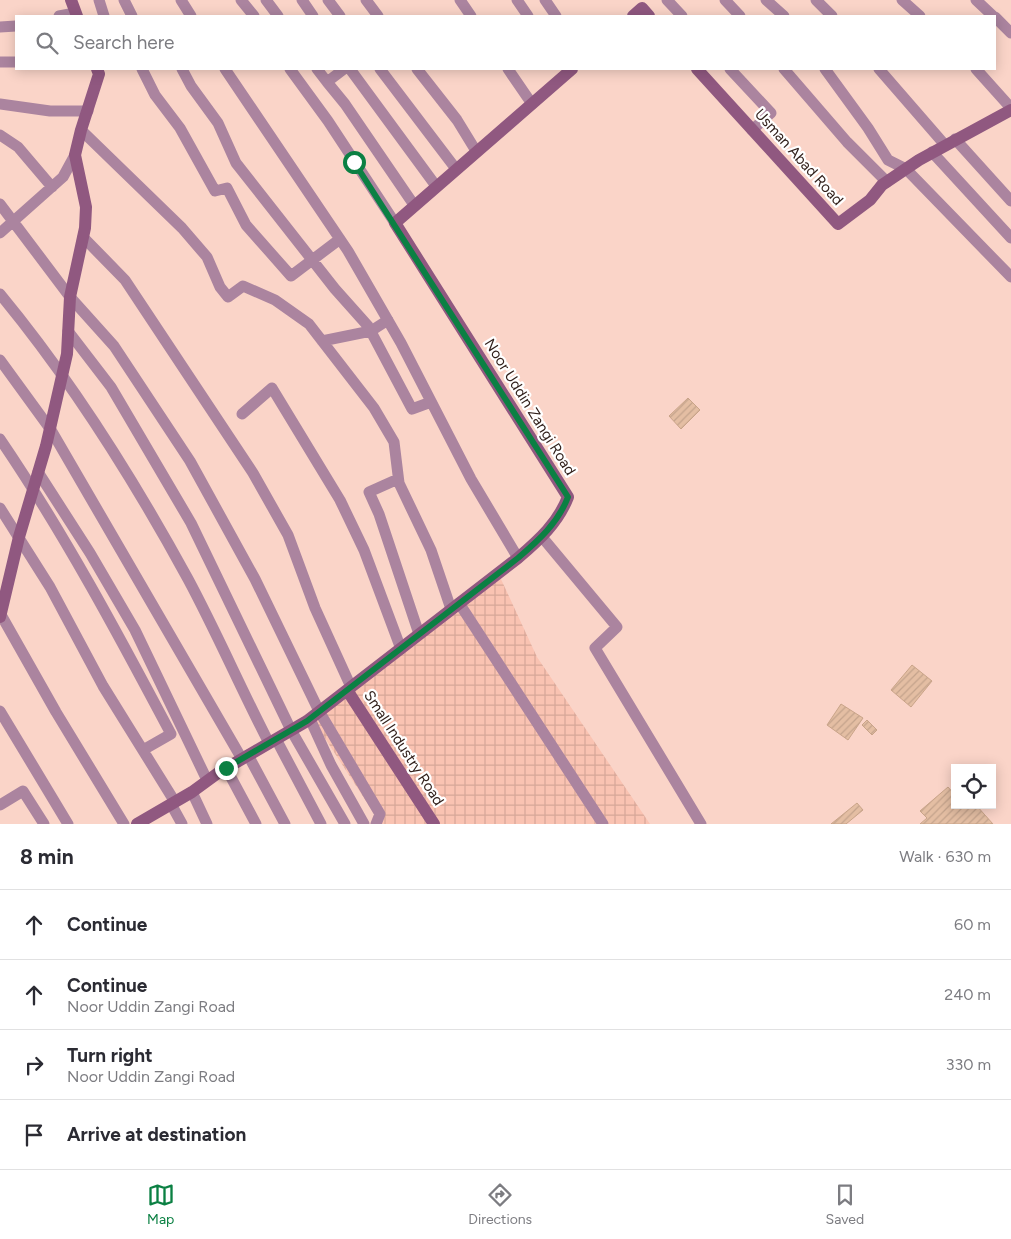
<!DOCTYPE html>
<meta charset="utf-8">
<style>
:root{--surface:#fff;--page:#f7f7f7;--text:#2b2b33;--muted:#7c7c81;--line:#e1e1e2;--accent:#0b8043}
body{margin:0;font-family:Figtree,sans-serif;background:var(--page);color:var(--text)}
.controls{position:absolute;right:15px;bottom:15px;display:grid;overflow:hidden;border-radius:0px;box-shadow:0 2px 12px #0003}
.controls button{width:45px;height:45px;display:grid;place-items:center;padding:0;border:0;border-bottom:1px solid var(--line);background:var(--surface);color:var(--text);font:25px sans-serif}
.stop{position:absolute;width:15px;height:15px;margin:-11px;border:4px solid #0b8043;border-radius:50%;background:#fff}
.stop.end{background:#0b8043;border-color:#fff;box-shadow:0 1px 5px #0008}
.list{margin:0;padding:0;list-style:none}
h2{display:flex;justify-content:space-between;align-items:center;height:65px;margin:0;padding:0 20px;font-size:21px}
h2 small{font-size:16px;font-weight:400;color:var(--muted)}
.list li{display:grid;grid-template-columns:32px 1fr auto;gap:15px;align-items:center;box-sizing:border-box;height:70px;padding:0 20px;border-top:1px solid var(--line)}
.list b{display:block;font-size:19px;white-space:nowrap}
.list p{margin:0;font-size:16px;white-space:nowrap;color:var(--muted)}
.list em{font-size:16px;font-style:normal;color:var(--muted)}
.icon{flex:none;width:28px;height:28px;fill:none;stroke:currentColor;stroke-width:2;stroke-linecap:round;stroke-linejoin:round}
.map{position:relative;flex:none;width:1011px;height:824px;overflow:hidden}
.search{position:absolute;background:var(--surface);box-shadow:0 2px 12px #0003;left:15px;right:15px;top:15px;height:55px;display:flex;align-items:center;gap:12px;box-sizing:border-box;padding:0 18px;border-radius:0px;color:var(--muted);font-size:19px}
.sheet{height:345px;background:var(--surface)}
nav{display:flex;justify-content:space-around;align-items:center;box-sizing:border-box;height:70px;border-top:1px solid var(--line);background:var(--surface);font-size:14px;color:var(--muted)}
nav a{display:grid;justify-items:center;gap:2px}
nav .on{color:var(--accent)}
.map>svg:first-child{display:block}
.industrial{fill:url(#industrial-grid)}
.building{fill:url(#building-hatch);stroke:#c9a489}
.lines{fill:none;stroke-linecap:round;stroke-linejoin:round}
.street{stroke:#ab849f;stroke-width:11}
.secondary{stroke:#905880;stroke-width:12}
.route{stroke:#0b8043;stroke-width:6}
.labels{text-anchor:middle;stroke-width:4.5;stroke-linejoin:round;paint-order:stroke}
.street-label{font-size:15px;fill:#32211c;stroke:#fff}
</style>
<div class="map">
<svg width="1011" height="824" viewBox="0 0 1011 824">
<defs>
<pattern id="industrial-grid" width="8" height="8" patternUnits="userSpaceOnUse" patternTransform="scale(1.25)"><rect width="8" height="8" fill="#fac3b2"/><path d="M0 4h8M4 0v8" fill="none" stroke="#d7a798"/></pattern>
<pattern id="building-hatch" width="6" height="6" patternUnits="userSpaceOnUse" patternTransform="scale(1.25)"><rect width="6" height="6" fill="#e4bea3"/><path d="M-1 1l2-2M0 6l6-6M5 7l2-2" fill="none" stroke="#c4a38c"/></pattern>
</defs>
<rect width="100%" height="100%" fill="#fad4c8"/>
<path class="industrial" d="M500 577 537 657 650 824H381L313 720Z"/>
<path class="building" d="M688 398 700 410 681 429 669 416Z
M912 665 932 681 911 707 891 690Z
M841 704 863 718 848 740 827 725Z
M867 720 877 730 872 735 862 725Z
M948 787 955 795V805H976L993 824H920L927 818 920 811Z
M857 803 863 810 846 824H831Z"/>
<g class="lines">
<path class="street" d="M99 0 104 16
M124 0 132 16
M181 0 191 16
M241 0 254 16
M266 0 278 16
M302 0 313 16
M328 0 340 16
M366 0 378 16
M460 0 471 16
M517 0 528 16
M545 0 556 16
M667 0 682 16
M725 0 740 16
M766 0 784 16
M816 0 832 16
M902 0 920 16
M976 0 993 16
M59 16 75 13
M995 17 1011 33
M0 27 16 26
M0 62H16
M142 69 155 95 180 128 215 191 227 188 246 225 291 276 340 239
M182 69 191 86 218 123 236 163 335 289 368 326 412 409 431 402
M225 69 348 251 401 343 471 479 518 558
M290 69 328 121 395 223
M317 69 327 82
M344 69 327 82 345 104 414 205
M350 69 436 186
M380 69 456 169
M417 69 457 120 476 151
M508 69 532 104
M730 69 771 113 752 130
M784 69 847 142 887 182
M825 69 868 128 888 160 906 169 1011 277
M879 69 945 145
M976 69 1011 108
M0 104 50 111H88
M81 130 182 228 207 257 220 287 228 297 243 286 275 300 309 324 374 408 394 442 399 483 431 550 451 609
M0 135 18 147 52 187
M955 139 1011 201
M932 152 1011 238
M0 204 70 297 114 346 190 461 255 579 319 711 380 814 376 824
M0 233 63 177 75 155
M83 237 125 280 253 473 288 535 315 608 351 687
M0 294C72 381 134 480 188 579 217 633 241 689 269 743
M68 331 111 387 191 523 291 730 345 824
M322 341 371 331 388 320
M0 360 51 430 242 759
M242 414 272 388 340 500 364 550 401 649
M0 439C64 533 118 634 171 734L143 750
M38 472 90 553 135 630 207 780
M398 479 369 492 379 514 419 634
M0 508 50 587 103 686 175 802
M542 537 617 627 595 648 701 824
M459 603 603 824
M0 613 56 712 124 824
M0 711 68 824
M310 719 331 765 364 824
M276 739 321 824
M248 755 285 824
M226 768 256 824
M192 792 207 824
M171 804 182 824
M0 805 23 791 44 824"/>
<path class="secondary" d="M71 0 77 16
M633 16 642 8 649 16
M697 69 838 224 870 200 882 185 919 160 1011 110
M0 617 19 537 46 446 67 354 70 297 85 228 86 207 75 155 81 130 99 74 97 69
M347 690 434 824
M137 824 192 792 218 773 307 721 518 558C539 540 558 523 568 497L395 223 572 69"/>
</g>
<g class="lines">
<path class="route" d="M226 768 307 721 518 558C539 540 558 523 568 497L354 162"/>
</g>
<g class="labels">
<g class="street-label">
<text transform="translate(799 157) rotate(48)" y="5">Usman Abad Road</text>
<text transform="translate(530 407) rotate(58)" y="5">Noor Uddin Zangi Road</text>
<text transform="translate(404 748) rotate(57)" y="5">Small Industry Road</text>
</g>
</g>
</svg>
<div class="controls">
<button><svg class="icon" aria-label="locate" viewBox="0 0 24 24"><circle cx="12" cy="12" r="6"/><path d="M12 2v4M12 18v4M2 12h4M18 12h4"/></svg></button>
</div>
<div class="stop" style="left:354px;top:162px"></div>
<div class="stop end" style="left:226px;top:768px"></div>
<div class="search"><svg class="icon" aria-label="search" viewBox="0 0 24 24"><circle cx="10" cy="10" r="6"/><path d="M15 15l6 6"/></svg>Search here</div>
</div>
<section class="sheet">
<h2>8 min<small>Walk · 630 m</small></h2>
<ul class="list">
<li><svg class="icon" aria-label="ahead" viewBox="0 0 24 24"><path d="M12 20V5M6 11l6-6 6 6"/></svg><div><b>Continue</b></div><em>60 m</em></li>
<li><svg class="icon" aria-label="ahead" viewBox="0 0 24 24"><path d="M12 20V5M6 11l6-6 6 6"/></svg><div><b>Continue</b><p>Noor Uddin Zangi Road</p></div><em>240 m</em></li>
<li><svg class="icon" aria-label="right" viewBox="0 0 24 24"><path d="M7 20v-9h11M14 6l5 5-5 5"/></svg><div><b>Turn right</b><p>Noor Uddin Zangi Road</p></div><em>330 m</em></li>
<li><svg class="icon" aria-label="arrive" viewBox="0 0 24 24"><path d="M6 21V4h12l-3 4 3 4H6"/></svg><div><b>Arrive at destination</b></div></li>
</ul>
</section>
<nav>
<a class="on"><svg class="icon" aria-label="map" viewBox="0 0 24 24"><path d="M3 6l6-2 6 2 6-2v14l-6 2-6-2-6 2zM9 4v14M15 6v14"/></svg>Map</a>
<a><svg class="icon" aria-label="directions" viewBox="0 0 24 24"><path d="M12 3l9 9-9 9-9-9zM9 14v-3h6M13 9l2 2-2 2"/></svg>Directions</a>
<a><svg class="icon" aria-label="saved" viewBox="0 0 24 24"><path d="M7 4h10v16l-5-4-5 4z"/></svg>Saved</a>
</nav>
